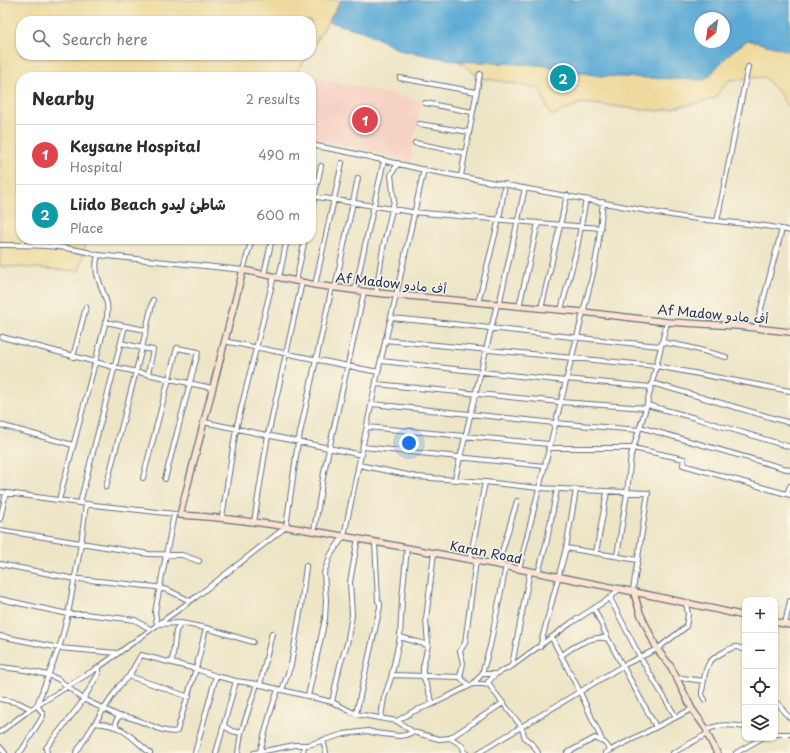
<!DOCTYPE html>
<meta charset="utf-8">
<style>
:root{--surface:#fff;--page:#f7f7f7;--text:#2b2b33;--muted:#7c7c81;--line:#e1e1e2;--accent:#7c3aed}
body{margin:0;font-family:"Playpen Sans","Playpen Sans Arabic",sans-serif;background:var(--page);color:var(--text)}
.controls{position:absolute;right:12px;bottom:12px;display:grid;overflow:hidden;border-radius:8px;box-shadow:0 1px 3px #0004}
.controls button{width:36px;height:36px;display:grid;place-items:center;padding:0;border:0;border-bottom:1px solid var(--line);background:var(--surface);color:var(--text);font:20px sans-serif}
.compass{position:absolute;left:694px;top:12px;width:36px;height:36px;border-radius:50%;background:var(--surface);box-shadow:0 1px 3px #0004;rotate:209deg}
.you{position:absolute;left:409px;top:443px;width:14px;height:14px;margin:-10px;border:3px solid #fff;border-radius:50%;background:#1a73e8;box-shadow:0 0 0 6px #1a73e833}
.badge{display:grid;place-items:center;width:26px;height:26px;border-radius:50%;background:var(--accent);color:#fff;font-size:13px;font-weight:700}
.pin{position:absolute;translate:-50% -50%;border:2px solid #fff;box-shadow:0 1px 4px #0006}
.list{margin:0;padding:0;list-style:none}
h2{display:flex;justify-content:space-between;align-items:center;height:52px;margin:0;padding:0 16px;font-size:17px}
h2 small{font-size:13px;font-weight:400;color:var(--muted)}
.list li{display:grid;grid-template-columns:26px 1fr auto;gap:12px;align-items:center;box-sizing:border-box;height:60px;padding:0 16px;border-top:1px solid var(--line)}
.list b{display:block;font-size:15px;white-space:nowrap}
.list p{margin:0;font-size:13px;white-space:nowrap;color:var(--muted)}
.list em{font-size:13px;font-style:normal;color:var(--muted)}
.icon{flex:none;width:22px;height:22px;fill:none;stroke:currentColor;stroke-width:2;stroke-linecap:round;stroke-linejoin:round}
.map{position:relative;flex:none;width:790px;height:753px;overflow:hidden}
.search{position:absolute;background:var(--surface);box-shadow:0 1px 3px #0004;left:16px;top:16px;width:300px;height:44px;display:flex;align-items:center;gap:10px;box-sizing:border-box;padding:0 14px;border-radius:16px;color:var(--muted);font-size:15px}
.panel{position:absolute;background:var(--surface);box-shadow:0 1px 3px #0004;left:16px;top:72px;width:300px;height:172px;border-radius:16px}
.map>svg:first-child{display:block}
.built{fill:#f6d2c5}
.sand{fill:#eeda9e;stroke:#84847e}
.water{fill:#5caad6;stroke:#3c6c9a;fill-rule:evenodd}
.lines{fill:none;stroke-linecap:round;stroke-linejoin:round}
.street-casing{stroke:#646f82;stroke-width:6}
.secondary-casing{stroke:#646f82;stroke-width:8}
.street{stroke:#fff;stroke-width:4}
.secondary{stroke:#fde4d1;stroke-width:5.5}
.labels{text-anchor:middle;stroke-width:3;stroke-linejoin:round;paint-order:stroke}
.street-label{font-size:13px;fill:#1b2f5e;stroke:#fcf5e5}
</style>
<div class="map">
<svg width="790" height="753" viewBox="0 0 790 753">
<rect width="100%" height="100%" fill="#fcf5e5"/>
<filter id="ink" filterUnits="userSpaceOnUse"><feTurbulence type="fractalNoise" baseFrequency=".025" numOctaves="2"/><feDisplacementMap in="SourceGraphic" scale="8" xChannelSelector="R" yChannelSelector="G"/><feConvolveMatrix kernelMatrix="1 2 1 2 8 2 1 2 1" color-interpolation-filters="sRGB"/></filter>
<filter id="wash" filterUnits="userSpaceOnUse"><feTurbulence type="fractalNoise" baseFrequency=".012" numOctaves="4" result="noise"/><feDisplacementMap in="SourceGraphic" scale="16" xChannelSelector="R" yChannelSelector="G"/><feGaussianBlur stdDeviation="0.9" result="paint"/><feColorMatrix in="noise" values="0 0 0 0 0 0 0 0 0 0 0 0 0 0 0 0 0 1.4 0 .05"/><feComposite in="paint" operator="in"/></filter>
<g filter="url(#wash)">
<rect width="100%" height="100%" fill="#ede5c6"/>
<path class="built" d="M311 77 422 101 410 160 311 138Z"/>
<path class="sand" d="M0 0H341L311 50V21H21V55H308L299 70 296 77H21V239H87L79 271 0 266Z
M748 40 786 50 790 54V110L779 93 764 77 729 80 714 99 660 111 581 103 551 116 539 88 481 78 458 61 541 65 600 76 705 80 731 52Z"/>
<path class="water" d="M341 0H790V54L786 50 748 40 731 52 705 80 600 76 541 65 457 61 399 50 366 32 329 22ZM700 18H724V42H700Z"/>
</g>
<g filter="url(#ink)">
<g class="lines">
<defs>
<path id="street" d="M400 78 476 92
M425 103 472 112
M419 124 469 132
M415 143 465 153
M311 145 352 153 420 169 664 214C682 217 699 220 717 221 741 224 766 224 790 231
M461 176 480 74
M311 196 412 212 538 223 519 307
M311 213 321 166
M717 221 748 67
M538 223 601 228
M0 245C34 245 65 245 98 255L243 270 252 239
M264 274 272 239
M279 278 287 239
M296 281 305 239
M315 285 342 163
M335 288 358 178
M355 290 384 160
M376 293 383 248 394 201 391 175 398 163
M478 303 499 219 505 184
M499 305 525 188
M541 309 567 195
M561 310 577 248 586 199
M391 318C481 326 571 338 661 346
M105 322 146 330 142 348 153 350 148 374
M756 328 782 229
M146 330 153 300
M2 337 114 367 212 388
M385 340 656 366 790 391
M224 341 378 372
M662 342 688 347 726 357
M73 357 86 307
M381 361 565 381
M566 379 651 387
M652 383 790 423
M376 384 560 402 646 408
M372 404 555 423 639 430
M647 405 695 418 790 447
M204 422 362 455
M0 425 73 445
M367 427 549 444
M640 427 790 470
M363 447 544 466
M548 448H633L684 459 683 465 790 495
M359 465 417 477 485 482 538 488 648 493 633 590
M143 478 177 348 198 352 165 479
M455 479 497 304
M106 487 142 348 121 343
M0 492 94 505 175 514
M787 494 790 486
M59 500 107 317C107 313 108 309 107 304 103 287 92 274 98 255
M80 503 125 326
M86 504 81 544 68 614H85L135 620 150 629
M174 514 155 612 157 624 181 623 206 628 253 642
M222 517 236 429 274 276
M0 519 6 493
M254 522 268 435 302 282
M0 530 149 554 182 555 199 561
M314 531 324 472 364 292
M566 548 576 490
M596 553 607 492
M617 556 627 493 631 455 646 408 667 322
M470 560 485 482
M0 564 70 578 156 587 170 591 190 601
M498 565 517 501
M519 569 594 269 598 247 603 202
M538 573 546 545 557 489
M610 598 640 657 676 717
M0 599 68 614 61 642 37 705 43 714V716L22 750 19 753
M594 608 608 639 656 727
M785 624 790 601
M0 636 59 648 117 653
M400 637 428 645
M552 638 580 692 602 740
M540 647 566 548 638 560
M561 656C572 647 594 634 608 639
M172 662 176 631 181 623
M512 665 530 571
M0 667 25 670 48 675 58 679 83 699 119 716
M482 674 490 646 506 566
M392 675 460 677 469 686
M129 676 189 697
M460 677 463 663 460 651 465 643 476 561
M677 679 682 678 704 681
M473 684H482L490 685
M260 685 272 633
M282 690 291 665 301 607 306 566
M308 696 325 619 326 600 324 573 331 554 344 536 378 372 396 296 424 169
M0 699 19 703 31 709
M705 700 702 695V691C704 682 704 671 709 663 712 658 731 647 736 647 739 647 741 649 743 649L745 648
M332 702 340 665 347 644 352 615 350 582 358 538
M433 704 423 676V667L428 645 426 619 434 553
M779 704 784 712 790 718
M356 714 380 607V603L378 601 375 542
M381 717 384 698 391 678 400 637 402 598 407 548
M397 721 414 711 433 704 473 684 482 674H496
M116 726V721L119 716C137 715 163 736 177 731L196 669 206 628
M224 726 232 731 241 733 257 684
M707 730C717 724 734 725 745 727
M0 732 28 711 99 667 196 597 286 527 298 442 332 287
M775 734H790
M450 738 503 703
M323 740 326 753
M0 747 5 753
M260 751C266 730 270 710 278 690
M47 753 46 748 80 705 99 673V667
M76 753 95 723
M150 753C128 735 126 726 95 723L119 686 129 676 141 655 196 669 216 676 236 681 257 684 332 702 356 714 397 721 413 732 439 739 450 738 460 744 463 747 464 752 466 753
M195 753 216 676
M216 753 236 681
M238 753 241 733
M254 753 295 745H308L344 734 368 731 375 733 399 736 406 735 413 732
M303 753 304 745
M478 753 624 665 657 649 686 627 688 614 686 603
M538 753 534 746 525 738 521 726 492 689 488 682 496 674 512 666 571 623 610 598 620 588
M567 753 595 738 605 743 610 750
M605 753 692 709
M673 753 707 734
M736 753 762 738"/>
<path id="secondary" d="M633 590 640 613 657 649 671 667 692 709 707 730V734L717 753
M745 616C644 593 542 573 440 554 353 538 267 520 180 515L243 270 315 285 376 293 583 312 667 322 738 326 790 332
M775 622 790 625"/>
</defs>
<use href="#street" class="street-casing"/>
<use href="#secondary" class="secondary-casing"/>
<use href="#street" class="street"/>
<use href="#secondary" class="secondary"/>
</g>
</g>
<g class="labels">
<g class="street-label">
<text transform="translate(391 283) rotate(6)" y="5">Af Madow أف مادو</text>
<text transform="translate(713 314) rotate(5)" y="5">Af Madow أف مادو</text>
<text transform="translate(486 552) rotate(11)" y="5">Karan Road</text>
</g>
</g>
</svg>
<div class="controls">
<button>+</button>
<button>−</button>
<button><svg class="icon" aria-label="locate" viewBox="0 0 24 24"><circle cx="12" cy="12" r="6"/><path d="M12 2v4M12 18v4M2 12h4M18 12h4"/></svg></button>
<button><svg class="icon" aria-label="layers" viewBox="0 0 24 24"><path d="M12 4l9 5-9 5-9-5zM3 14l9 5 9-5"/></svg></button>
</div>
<svg class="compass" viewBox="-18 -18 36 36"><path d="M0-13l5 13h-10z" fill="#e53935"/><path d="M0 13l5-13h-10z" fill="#7c7c81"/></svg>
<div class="you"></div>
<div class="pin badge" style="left:365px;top:120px;background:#e0444e">1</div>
<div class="pin badge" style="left:563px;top:78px;background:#0f9aa8">2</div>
<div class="search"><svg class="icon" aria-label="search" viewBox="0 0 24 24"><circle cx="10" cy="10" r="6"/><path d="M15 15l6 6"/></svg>Search here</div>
<section class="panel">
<h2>Nearby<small>2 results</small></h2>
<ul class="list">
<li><span class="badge" style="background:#e0444e">1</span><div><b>Keysane Hospital</b><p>Hospital</p></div><em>490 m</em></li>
<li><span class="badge" style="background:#0f9aa8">2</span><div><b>Liido Beach شاطئ ليدو</b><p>Place</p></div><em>600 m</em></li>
</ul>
</section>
</div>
